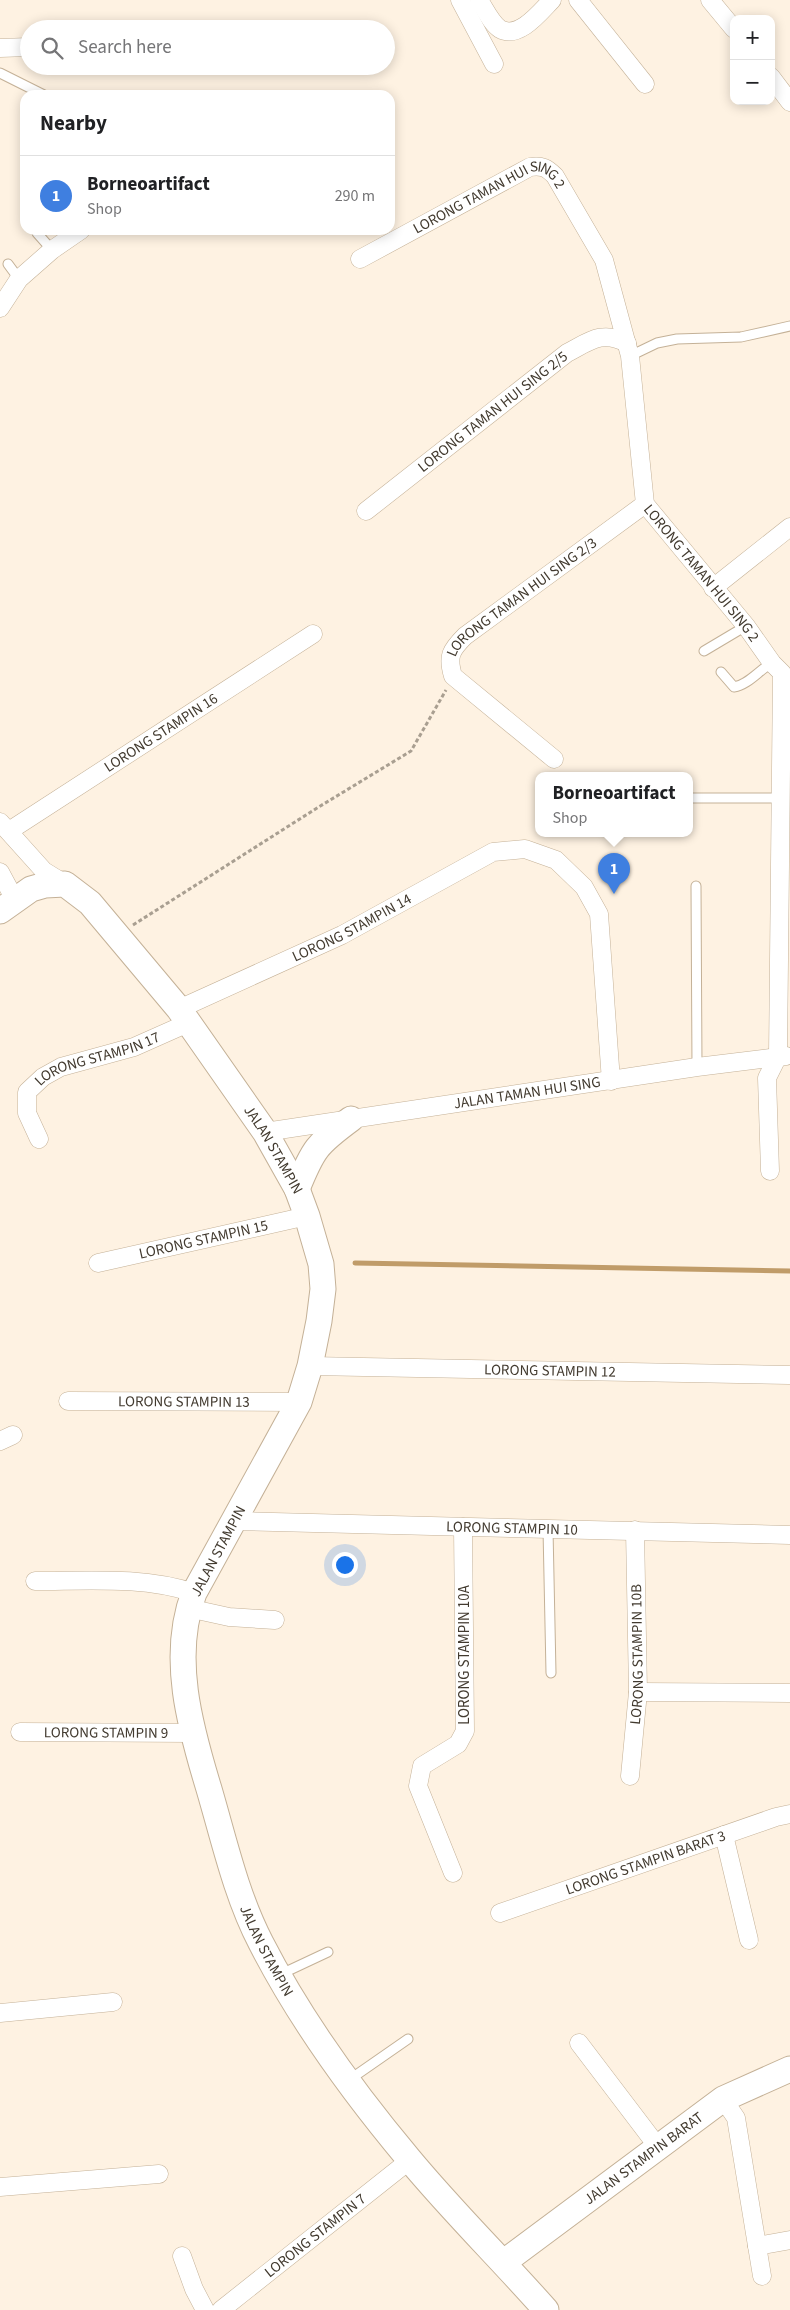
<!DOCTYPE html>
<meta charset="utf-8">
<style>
:root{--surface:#fff;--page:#f2f2f2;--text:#202124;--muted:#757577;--line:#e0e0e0;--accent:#7c3aed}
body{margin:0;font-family:"Source Sans 3",sans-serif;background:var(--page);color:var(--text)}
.controls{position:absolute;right:15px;top:15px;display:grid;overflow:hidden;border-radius:10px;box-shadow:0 2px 12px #0003}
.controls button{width:45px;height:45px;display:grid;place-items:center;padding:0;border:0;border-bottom:1px solid var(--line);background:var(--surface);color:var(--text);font:25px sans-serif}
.you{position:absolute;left:344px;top:1564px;width:18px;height:18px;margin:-12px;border:4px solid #fff;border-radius:50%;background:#1a73e8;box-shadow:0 0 0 8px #1a73e833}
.badge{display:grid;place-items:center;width:32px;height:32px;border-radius:50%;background:var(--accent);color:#fff;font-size:16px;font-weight:700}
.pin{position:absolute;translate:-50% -41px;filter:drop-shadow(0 1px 2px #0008)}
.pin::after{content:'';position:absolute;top:26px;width:18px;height:15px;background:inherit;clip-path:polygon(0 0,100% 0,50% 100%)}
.popup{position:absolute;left:535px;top:772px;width:158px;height:65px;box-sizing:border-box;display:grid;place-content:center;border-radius:10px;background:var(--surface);filter:drop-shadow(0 1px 4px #0005);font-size:16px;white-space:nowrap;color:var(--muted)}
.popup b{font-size:19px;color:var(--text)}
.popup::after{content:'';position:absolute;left:50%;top:100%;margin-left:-10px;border:10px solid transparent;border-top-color:var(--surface)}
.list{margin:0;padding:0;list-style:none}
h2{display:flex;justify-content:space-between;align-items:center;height:65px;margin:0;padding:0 20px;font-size:21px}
h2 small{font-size:16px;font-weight:400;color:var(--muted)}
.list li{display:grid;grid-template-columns:32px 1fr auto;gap:15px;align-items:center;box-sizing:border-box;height:80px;padding:0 20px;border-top:1px solid var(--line)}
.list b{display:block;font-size:19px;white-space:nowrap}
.list p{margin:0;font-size:16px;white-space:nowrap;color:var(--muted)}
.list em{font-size:16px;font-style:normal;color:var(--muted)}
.icon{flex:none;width:28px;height:28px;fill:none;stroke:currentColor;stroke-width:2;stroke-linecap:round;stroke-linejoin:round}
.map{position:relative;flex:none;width:790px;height:2310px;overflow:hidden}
.search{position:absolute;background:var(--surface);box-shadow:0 2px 12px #0003;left:20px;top:20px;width:375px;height:55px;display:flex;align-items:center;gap:12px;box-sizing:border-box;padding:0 18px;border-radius:28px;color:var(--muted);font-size:19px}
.panel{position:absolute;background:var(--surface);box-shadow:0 2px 12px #0003;left:20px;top:90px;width:375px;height:145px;border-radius:15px}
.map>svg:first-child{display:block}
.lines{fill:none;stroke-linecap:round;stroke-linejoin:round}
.stream{stroke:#c09c69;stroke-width:5}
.lane-casing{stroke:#c4b197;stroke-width:11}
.street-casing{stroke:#c4b197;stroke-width:19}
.secondary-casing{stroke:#c4b197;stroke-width:27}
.path{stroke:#a99f91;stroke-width:3;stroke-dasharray:4 2.5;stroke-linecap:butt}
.lane{stroke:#fff;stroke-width:9}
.street{stroke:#fff;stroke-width:18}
.secondary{stroke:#fff;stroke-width:25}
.labels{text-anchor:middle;stroke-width:4;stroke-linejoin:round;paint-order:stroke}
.street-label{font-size:15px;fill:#423a2f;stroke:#fff}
</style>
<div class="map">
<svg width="790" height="2310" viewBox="0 0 790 2310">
<rect width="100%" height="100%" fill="#fef2e2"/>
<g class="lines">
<path class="stream" d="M355 1263 790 1271"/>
<defs>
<path id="lane" d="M0 73 44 95
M37 233 52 250
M8 264 19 279
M630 356 657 343 677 339 741 337 790 326
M704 651 746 626
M721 672 734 687C748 685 759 670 772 663
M689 798H780
M696 886 697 1067
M548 1529 551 1673
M279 1975 328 1952
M349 2080 408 2039"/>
<g id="street">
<path d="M460 0 494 64"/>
<path d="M479 0C485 9 491 23 500 29 519 40 541 11 552 0"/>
<path d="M578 0 645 84"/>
<path d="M710 0 734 29"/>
<path d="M0 48 29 47"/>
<path d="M771 77 790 102"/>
<path id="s1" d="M360 259 530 167C542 165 547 168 555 176L604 260 630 356 645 504 746 626 772 663 782 673 778 1056 767 1078 770 1171"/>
<path d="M0 308 19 279 52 250 81 230"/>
<path id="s2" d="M366 511 567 353C590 341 602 330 627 343"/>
<path d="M713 588 790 527"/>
<path id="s3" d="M554 759 453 676C447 656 451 650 465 636L645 504"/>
<path d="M0 822 44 871 65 884"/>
<path id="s4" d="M9 831 313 634"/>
<path d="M0 872 15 900"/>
<path id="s5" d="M179 1009 342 935 493 852 525 849 556 860 584 887 599 914 611 1081"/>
<path id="s6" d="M265 1132 697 1067 786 1056"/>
<path id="s7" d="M39 1139 27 1113V1092L43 1077 61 1067 134 1047 188 1023"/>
<path id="s8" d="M98 1263 307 1216"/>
<path id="s9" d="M310 1366 789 1375"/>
<path id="s10" d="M68 1401 299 1402"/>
<path d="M0 1441 13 1435"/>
<path id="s11" d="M234 1521 790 1535"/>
<path d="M35 1581C86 1581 144 1576 194 1593"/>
<path d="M188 1608 229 1617 275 1620"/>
<path d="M638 1692 790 1693"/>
<path id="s12" d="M20 1732 192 1733"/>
<path id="s13" d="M630 1776 638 1692 635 1530"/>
<path d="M724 1835 749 1940"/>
<path d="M453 1873 418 1786 422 1766 458 1744 465 1731 463 1527"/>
<path id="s14" d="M500 1913 776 1817 790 1814"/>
<path d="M0 2013 113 2002"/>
<path d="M579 2043 658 2147"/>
<path d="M723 2099 736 2118 762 2276"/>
<path d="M0 2187 159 2174"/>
<path d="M757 2246 790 2240"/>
<path d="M182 2256 194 2289 205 2310"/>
<path id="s15" d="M221 2310 410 2160"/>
</g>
<g id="secondary">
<path id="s16" d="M0 911 31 889 45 885 65 884 90 903 179 1009 265 1132 297 1189 307 1216 321 1264 323 1289 319 1321 310 1366 299 1402 194 1593C170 1656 190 1727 209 1789 224 1840 236 1895 261 1943 301 2021 352 2091 409 2159 452 2211 501 2259 546 2310"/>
<path d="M297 1189C313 1149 317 1144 351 1119"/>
<path id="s17" d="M504 2262 723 2099 790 2069"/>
</g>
</defs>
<use href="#lane" class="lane-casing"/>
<use href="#street" class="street-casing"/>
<use href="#secondary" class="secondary-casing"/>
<path class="path" d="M133 925 317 808 411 751 446 690"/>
<use href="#lane" class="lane"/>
<use href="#street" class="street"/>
<use href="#secondary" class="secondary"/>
</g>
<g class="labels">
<g class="street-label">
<text dy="5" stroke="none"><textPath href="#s1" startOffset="148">LORONG TAMAN HUI SING 2</textPath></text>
<text dy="5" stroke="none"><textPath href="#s2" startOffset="161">LORONG TAMAN HUI SING 2/5</textPath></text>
<text dy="5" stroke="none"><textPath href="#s1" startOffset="656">LORONG TAMAN HUI SING 2</textPath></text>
<text dy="5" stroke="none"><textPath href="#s3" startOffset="244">LORONG TAMAN HUI SING 2/3</textPath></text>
<text dy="5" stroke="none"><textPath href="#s4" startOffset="181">LORONG STAMPIN 16</textPath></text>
<text dy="5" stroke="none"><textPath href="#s5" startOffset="191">LORONG STAMPIN 14</textPath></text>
<text dy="5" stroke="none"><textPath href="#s7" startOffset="129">LORONG STAMPIN 17</textPath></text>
<text dy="5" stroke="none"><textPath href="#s6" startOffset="265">JALAN TAMAN HUI SING</textPath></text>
<text dy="5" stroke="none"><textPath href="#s16" startOffset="412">JALAN STAMPIN</textPath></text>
<text dy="5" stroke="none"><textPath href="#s8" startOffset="108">LORONG STAMPIN 15</textPath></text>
<text dy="5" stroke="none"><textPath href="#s9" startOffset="240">LORONG STAMPIN 12</textPath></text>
<text dy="5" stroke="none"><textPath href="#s10" startOffset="116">LORONG STAMPIN 13</textPath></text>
<text dy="5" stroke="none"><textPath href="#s11" startOffset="278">LORONG STAMPIN 10</textPath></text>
<text transform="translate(218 1551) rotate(-62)" y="5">JALAN STAMPIN</text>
<text dy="5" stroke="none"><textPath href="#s13" startOffset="122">LORONG STAMPIN 10B</textPath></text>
<text transform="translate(464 1655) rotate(-90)" y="5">LORONG STAMPIN 10A</text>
<text dy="5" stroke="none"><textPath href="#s12" startOffset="86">LORONG STAMPIN 9</textPath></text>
<text dy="5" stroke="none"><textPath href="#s14" startOffset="154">LORONG STAMPIN BARAT 3</textPath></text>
<text dy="5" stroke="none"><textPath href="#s16" startOffset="1268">JALAN STAMPIN</textPath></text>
<text dy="5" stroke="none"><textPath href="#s17" startOffset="174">JALAN STAMPIN BARAT</textPath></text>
<text dy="5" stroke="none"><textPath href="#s15" startOffset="120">LORONG STAMPIN 7</textPath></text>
</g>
</g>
</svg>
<div class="controls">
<button>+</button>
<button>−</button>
</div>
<div class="you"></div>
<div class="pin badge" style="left:614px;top:894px;background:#3f7fe0">1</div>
<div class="popup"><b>Borneoartifact</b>Shop</div>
<div class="search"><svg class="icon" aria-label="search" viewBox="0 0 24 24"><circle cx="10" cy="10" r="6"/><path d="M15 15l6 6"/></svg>Search here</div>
<section class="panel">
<h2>Nearby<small></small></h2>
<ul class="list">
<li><span class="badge" style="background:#3f7fe0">1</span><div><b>Borneoartifact</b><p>Shop</p></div><em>290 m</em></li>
</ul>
</section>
</div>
